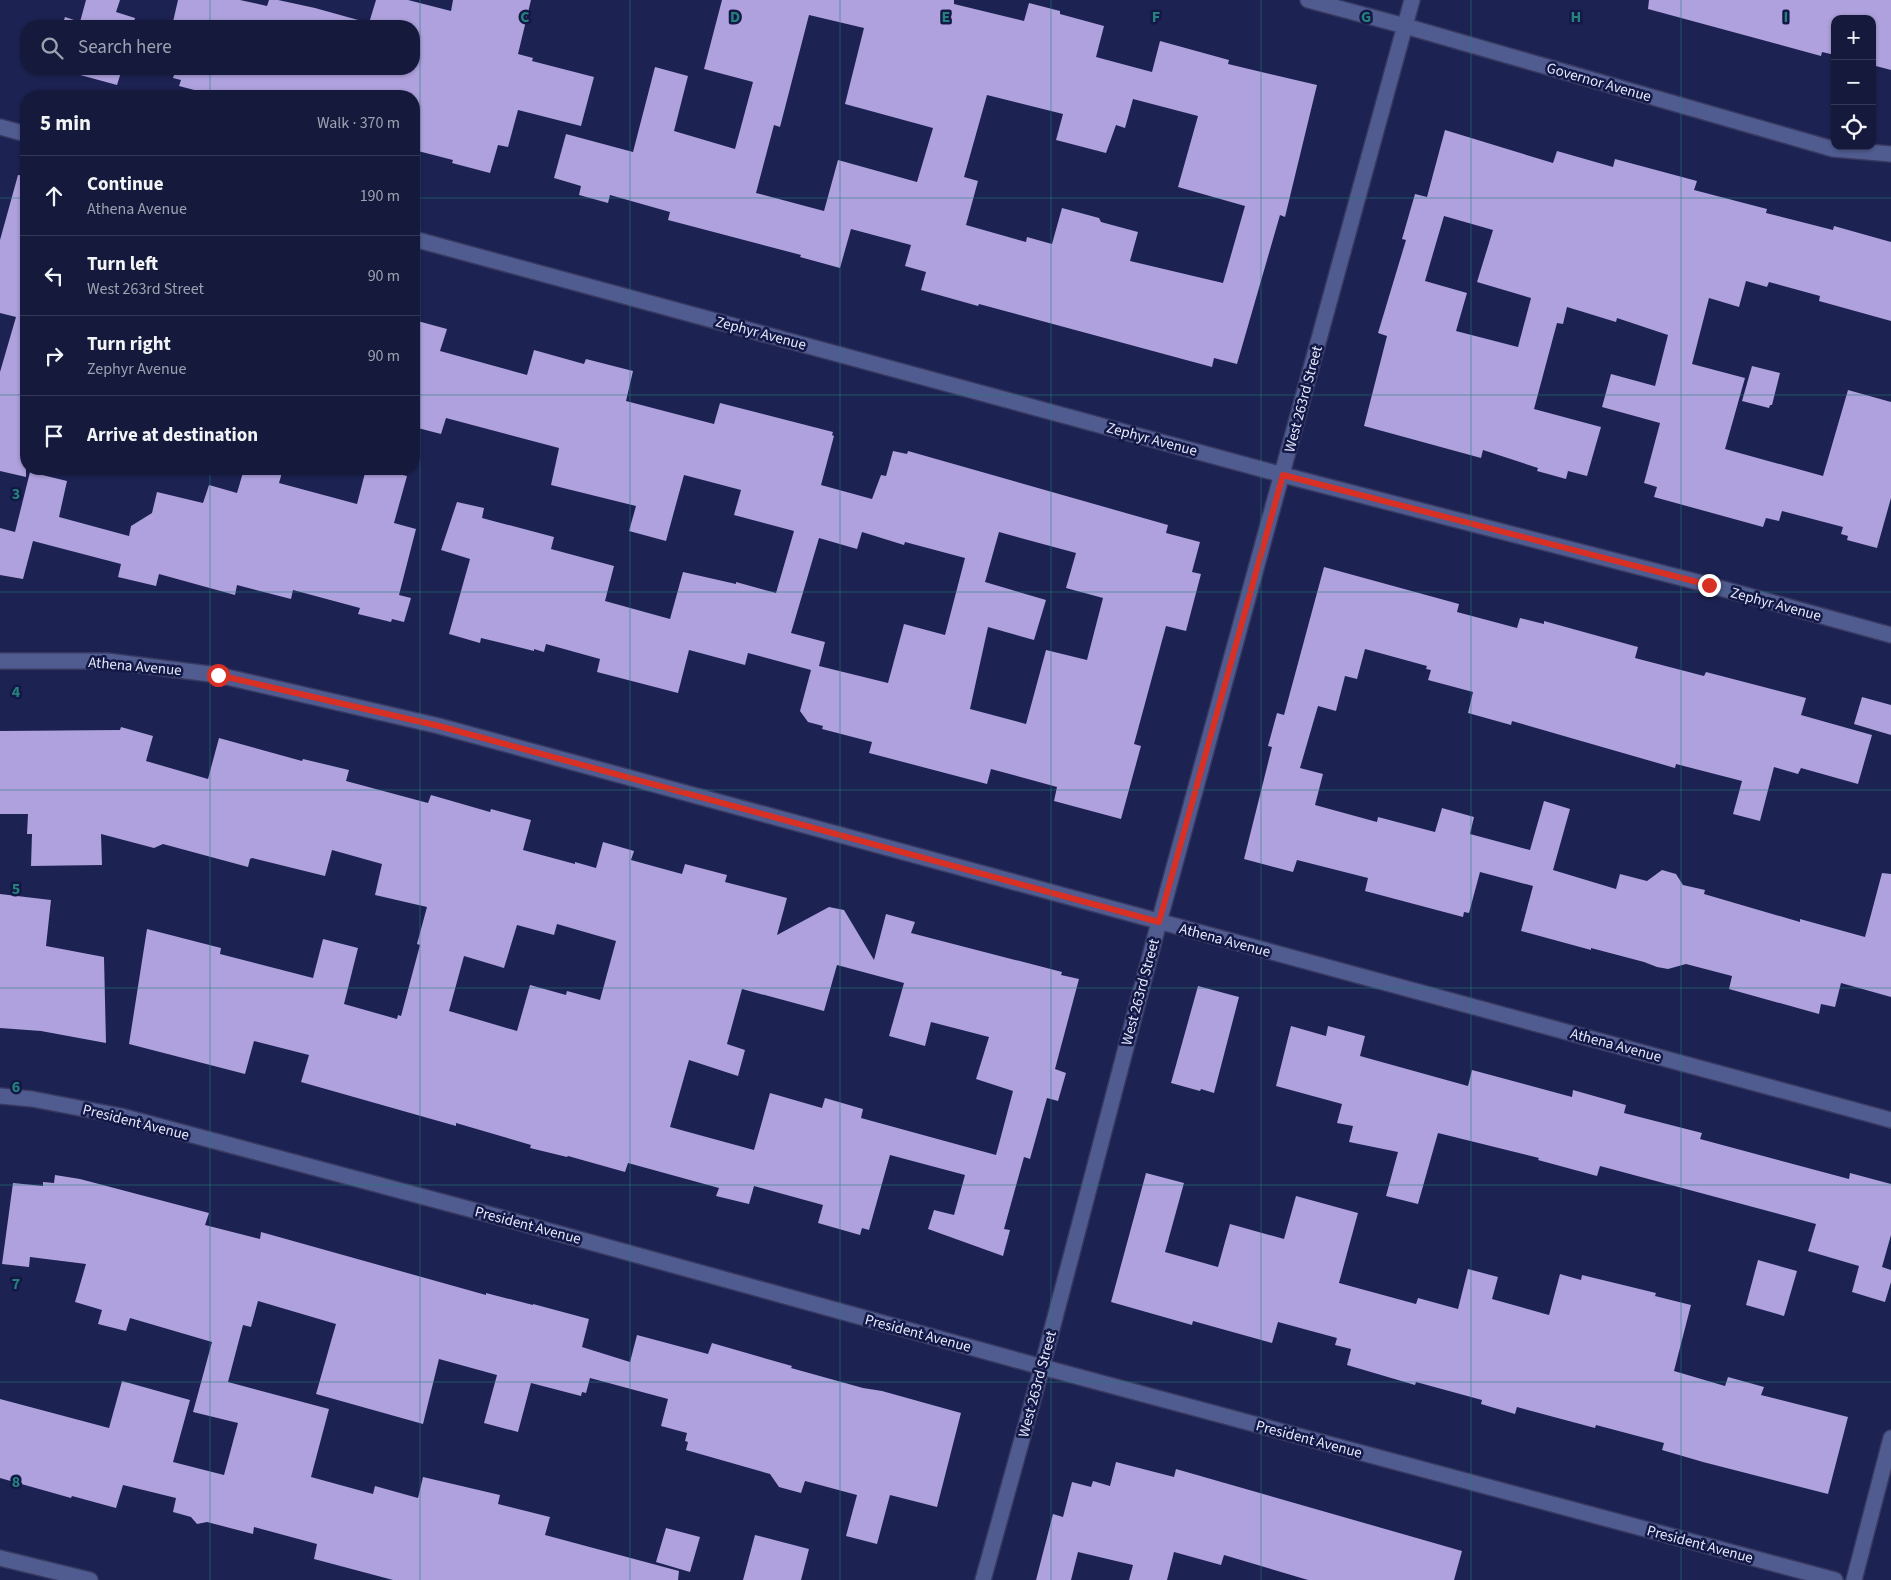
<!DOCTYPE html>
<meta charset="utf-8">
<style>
:root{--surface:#151a3d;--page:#222748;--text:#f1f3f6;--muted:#9da1b0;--line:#343857}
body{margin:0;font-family:"Source Sans 3",sans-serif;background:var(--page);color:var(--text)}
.controls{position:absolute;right:15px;top:15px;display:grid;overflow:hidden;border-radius:10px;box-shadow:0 1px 4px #0004}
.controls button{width:45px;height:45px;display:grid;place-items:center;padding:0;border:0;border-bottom:1px solid var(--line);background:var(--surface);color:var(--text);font:25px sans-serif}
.stop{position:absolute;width:15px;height:15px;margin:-11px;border:4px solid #d93025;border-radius:50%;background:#fff}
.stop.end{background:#d93025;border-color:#fff;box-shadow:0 1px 5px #0008}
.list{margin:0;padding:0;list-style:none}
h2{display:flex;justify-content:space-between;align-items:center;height:65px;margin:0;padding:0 20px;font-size:21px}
h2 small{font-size:16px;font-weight:400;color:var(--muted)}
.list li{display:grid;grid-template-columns:32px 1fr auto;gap:15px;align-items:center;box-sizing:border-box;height:80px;padding:0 20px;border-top:1px solid var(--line)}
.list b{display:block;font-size:19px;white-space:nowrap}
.list p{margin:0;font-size:16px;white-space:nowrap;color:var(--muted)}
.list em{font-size:16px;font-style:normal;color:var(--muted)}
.icon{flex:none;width:28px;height:28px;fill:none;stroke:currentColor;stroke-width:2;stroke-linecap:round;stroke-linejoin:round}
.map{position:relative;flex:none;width:1891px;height:1580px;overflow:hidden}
.search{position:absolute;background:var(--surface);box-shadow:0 1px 4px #0004;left:20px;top:20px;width:400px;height:55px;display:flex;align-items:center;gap:12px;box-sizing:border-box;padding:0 18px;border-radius:20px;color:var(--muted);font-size:19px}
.panel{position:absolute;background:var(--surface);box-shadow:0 1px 4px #0004;left:20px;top:90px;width:400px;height:385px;border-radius:20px}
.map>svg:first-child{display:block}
.building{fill:#aea1dd;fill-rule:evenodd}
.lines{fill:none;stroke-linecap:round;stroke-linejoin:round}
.street-casing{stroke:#383961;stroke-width:18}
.street{stroke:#505c90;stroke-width:15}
.route{stroke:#d93025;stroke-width:6}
.grid{fill:none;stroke:#24817c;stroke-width:1;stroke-opacity:0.55}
.labels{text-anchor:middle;stroke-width:5;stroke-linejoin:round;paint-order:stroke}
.street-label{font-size:15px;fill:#e3e8fb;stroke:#131846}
.grid-label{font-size:16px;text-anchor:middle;font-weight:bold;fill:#24817c;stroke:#131846;stroke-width:5;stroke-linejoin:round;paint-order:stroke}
</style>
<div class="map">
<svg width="1891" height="1580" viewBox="0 0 1891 1580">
<rect width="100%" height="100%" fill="#1c2251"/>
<path class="building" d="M86 0H120L116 12 135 18 133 26H62L65 17 80 22Z
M178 0H240L267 6 269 0H278L315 8 369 23 376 0H408L451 11 453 0H531L518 54 533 58 532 61 594 77 581 126 518 110 508 147 498 145 490 173 452 163 453 160 414 150V96H217L179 86 181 80 173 78 176 69H414V26H172Z
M722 0H954V4L1024 21 1029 3 1060 11V14L1104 26 1096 57 1152 72 1160 41 1229 60 1228 64 1317 85 1285 217 1280 215 1237 364 1214 358 1212 367 979 304 978 306 921 290 926 272 905 266 911 245 851 229 840 268 800 257 801 255 668 220 670 212 610 195 608 203 579 195 581 186 554 178 566 134 633 152 655 67 688 76 674 131 735 149 753 82 704 69ZM809 15 864 28 845 104 933 128 917 182 838 160 824 211 756 193 774 125 780 127ZM987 95 1063 114 1056 140 1106 153 1116 125 1125 128 1133 99 1198 116 1178 187 1245 206 1223 283 1130 261 1138 232 1101 222 1099 218 1062 208 1052 244 1027 237 1026 242 966 225 978 181 964 177Z
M1649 0H1891V70L1872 65V19H1835V55L1822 52 1821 56 1648 9Z
M58 69H122L117 85Z
M1445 130 1553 163 1557 151 1613 167 1615 159 1697 181 1694 190 1767 209 1766 213 1833 230 1834 226 1891 242V321L1819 301 1820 296 1769 282 1767 287 1746 281 1739 307 1709 298 1692 364 1745 378 1725 449 1823 476 1848 390 1891 402V498L1877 548 1847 540 1848 536 1841 534 1843 527 1782 511 1779 521 1766 518 1763 527 1654 497 1657 487 1644 483 1660 423 1602 407 1611 374 1655 386 1668 335 1617 318 1616 322 1567 307 1563 324 1557 323 1534 409 1601 427 1587 476 1568 471 1566 479 1537 471 1538 468 1483 450 1481 458 1364 426 1387 336 1378 333 1406 240 1402 239 1415 194 1427 197ZM1444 216 1493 230 1477 282 1531 298 1518 347 1456 331 1467 293 1425 281Z
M18 175 26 176V407L20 428 26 430V477L0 471V372L16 317 0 313V240Z
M414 320 447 329 440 351 527 375 534 350 584 364 586 359 633 371 626 401 714 424 720 403 833 432 832 435 834 436 821 485 872 499 881 475 886 476 893 451 907 454 908 451 1168 525 1166 533 1200 542 1192 572 1201 574 1186 631 1166 626 1134 744 1141 746 1121 819 1054 801 1057 787 991 769 987 784 869 753 872 742 822 729 823 726 808 722 800 711 811 670 748 653 745 665 689 650 678 693 597 672 600 659 546 644 544 652 534 649V651L481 638 480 643 449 634 470 559 441 550 457 502 484 508 482 518 554 537 551 549 614 566 605 601 670 619 683 572 736 584V582L776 593 794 531 734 515 741 490 684 475 666 541 629 531 636 506 551 485 559 448 446 418 441 434 414 427ZM862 532 904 545 905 542 965 558 945 635 904 624 888 683 819 666 825 642 791 633 819 538 857 549ZM999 532 1076 553 1066 588 1103 598 1087 660 1046 650 1026 724 970 709 988 627 1034 640 1046 600 985 582Z
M1752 366 1780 373 1772 405H1770L1769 408 1742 401Z
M244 469H283L279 483 357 504 366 469H379L407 476 394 523 416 529 399 595 411 598 404 622 392 619 391 622 358 614 360 608 293 590 291 599 237 585 235 595 159 574 156 586 118 577 121 564 33 541 23 579 0 575V528L15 532 30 472 67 481 59 517 129 536 131 526 152 513 157 492 203 503 209 485 237 493Z
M1324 567 1459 604 1457 612 1517 628 1520 618 1544 624V621L1638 647 1635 658 1704 676 1706 672 1806 698 1801 715 1872 735 1858 784 1801 768 1798 774 1774 767 1760 821 1733 814 1742 781 1676 764 1675 768 1512 721 1511 725 1468 713 1473 692 1428 680 1431 670 1426 669 1427 666 1365 649 1357 679 1345 676 1336 711 1318 706 1300 768 1323 774 1315 805 1377 822 1378 817 1435 832 1442 808 1474 817 1470 834 1530 850 1544 801 1570 809 1553 870 1616 889 1620 874 1647 881 1662 870 1676 874 1683 885 1705 890 1704 894 1800 922V919L1865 937 1882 873 1891 874V997L1841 983 1835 1007 1821 1004 1819 1014 1729 989 1732 976 1686 964 1668 969 1657 967 1644 962 1591 948V950L1521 931 1533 886 1480 872 1469 913 1464 912 1463 917 1365 891 1368 878 1297 860 1293 872 1244 859 1272 747 1268 746 1277 713 1284 715Z
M1862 697 1891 705V735L1854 724Z
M121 727 153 736 146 761 208 779 219 738 302 761 303 759 349 770 346 781 428 803 431 795 490 812 491 809 531 820 523 850 575 864V862L596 868 603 842 634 851 631 860 682 874 685 864 727 875 725 882 787 898 777 935 829 907 844 910 874 960 886 914 915 922 911 933 1062 972 1061 975 1079 979 1055 1069 1066 1073 1058 1101 1047 1098 1030 1159 1024 1157 1004 1229 1010 1230 1003 1256 928 1229 934 1210 954 1215 965 1175 890 1155 869 1230 862 1228 860 1235 818 1223 823 1205 754 1186 749 1204 716 1196 719 1188 628 1163 625 1172 568 1156 567 1157 530 1148 531 1145 456 1123V1126L301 1082 309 1055 254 1041 245 1074 129 1044 147 929 221 948 220 954 313 978 323 939 358 948 344 1004 397 1019 398 1015 401 1016 420 945 417 944 427 907 375 895 382 864 332 850 325 876 252 858 250 859 248 867 163 844 154 848 101 834 102 865 31 866 32 834H27L28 814H0V731L120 730ZM557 924 616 941 600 1000 567 991 566 995 530 985 517 1031 449 1011 464 956 504 968 517 925 554 935ZM837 965 904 983 889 1036 925 1046 931 1022 989 1037 976 1079 1013 1091 996 1155 861 1118 863 1109 825 1098 822 1108 770 1093 754 1150 670 1127 689 1060 738 1076 745 1050 727 1044 742 989 824 1011Z
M0 894 51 900 46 946 104 957 106 1043 41 1031 0 1028Z
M1198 986 1239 997 1214 1093 1201 1089 1200 1091 1171 1083Z
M1291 1026 1326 1036 1328 1026 1365 1036 1360 1056 1468 1086 1472 1070 1572 1097 1573 1090 1626 1105 1624 1113 1702 1133 1700 1139 1849 1179 1850 1173 1891 1184V1235L1882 1267 1891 1270V1282L1885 1302 1852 1292 1859 1266 1808 1251 1816 1224 1600 1166 1597 1176 1538 1160 1539 1158 1438 1133 1418 1204 1386 1196 1398 1152 1349 1142 1353 1126 1337 1123 1342 1104 1276 1086Z
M1146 1173 1184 1183 1165 1252 1218 1267 1230 1224 1284 1239 1296 1196 1358 1213 1339 1283 1416 1304 1418 1298 1458 1309 1468 1269 1498 1277 1492 1299 1549 1315 1560 1274 1581 1280 1582 1275 1656 1293 1655 1296 1691 1305 1674 1371 1725 1386 1728 1377 1764 1387 1761 1395 1848 1417 1828 1494 1703 1462 1662 1450 1664 1443 1596 1425 1595 1428 1517 1407 1515 1414 1481 1404 1482 1400 1416 1382 1415 1385 1347 1365 1351 1349 1335 1345 1337 1338 1278 1322 1272 1343 1193 1321 1192 1325 1111 1302Z
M55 1175 80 1179 209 1213 205 1225 260 1239 261 1232 486 1295V1293L533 1305V1304L589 1319 582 1347 630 1362 637 1335 708 1354 712 1343 792 1366 791 1368 863 1388 882 1391 961 1413 937 1507 890 1495 877 1544 846 1536 857 1495 805 1481 801 1493 779 1487 770 1474 686 1450 688 1442 685 1441 687 1433 661 1426 668 1399 590 1378 586 1393 582 1392 581 1396 531 1383 518 1432 484 1423 497 1375 439 1359 423 1424 316 1394 336 1324 258 1301 251 1327 243 1325 228 1382 329 1409 311 1477 373 1494 375 1486 418 1498 423 1477 500 1495 498 1504 550 1517 545 1535 679 1571 678 1580H393L314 1559 317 1544 254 1527 253 1534 207 1522 197 1524 191 1517 173 1512 176 1498 123 1485 116 1508 72 1496 71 1498 0 1478V1399L109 1428 122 1381 190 1400 173 1462 224 1475 238 1423 193 1412 212 1342 130 1318 126 1331 98 1324 102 1310 75 1302 86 1264 30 1257 29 1267 2 1264 13 1183 43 1186V1182L54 1183Z
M1758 1260 1797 1271 1784 1316 1746 1305Z
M1116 1462 1174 1477 1176 1469 1462 1551 1454 1580H1308L1224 1555 1221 1565 1174 1552 1167 1580H1129L1133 1565 1078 1552 1071 1580H1036L1053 1514 1063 1517 1072 1482 1091 1487 1093 1481 1110 1486Z
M666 1528 700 1537 690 1572 656 1562Z
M755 1535 809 1549 801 1580H743Z"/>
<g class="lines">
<defs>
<path id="street" d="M1308 0 1405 26 1833 149 1891 154
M0 127 26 134
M414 239 1283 475 1709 585 1891 635
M0 661H107L218 675 439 726 1891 1120
M0 1096 32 1099 121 1116 499 1217 1042 1367 1835 1580
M0 1558 90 1580
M983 1580 1042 1367 1159 922 1412 0
M1854 1580 1891 1438"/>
</defs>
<use href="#street" class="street-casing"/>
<use href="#street" class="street"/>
</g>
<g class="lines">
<path class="route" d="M218 675 439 726 1159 922 1283 475 1709 585"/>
</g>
<path class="grid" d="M210 0V26M420 0V1580M630 0V1580M840 0V1580M1051 0V1580M1261 0V1580M1471 0V1580M1681 0V1580M210 69V96M0 198H26M414 198H1891M0 395H26M414 395H1891M210 469V1580M0 592H1891M0 790H1891M0 988H1891M0 1185H1891M0 1382H1891"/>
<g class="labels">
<g class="street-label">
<text transform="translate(1599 82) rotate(16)" y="5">Governor Avenue</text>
<text transform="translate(761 333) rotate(15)" y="5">Zephyr Avenue</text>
<text transform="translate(1303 399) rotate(-75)" y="5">West 263rd Street</text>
<text transform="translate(1152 439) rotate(15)" y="5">Zephyr Avenue</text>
<text transform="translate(1776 604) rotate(15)" y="5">Zephyr Avenue</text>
<text transform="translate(135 666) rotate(5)" y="5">Athena Avenue</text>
<text transform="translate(1225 940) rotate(15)" y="5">Athena Avenue</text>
<text transform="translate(1140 992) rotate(-75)" y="5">West 263rd Street</text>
<text transform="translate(1616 1045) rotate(15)" y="5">Athena Avenue</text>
<text transform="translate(136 1122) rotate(14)" y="5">President Avenue</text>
<text transform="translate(528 1225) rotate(15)" y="5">President Avenue</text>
<text transform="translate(918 1333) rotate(15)" y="5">President Avenue</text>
<text transform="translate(1037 1384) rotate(-75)" y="5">West 263rd Street</text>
<text transform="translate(1309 1439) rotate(15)" y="5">President Avenue</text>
<text transform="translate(1700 1544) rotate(15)" y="5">President Avenue</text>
</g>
</g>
<g class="grid-label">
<text x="525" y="22">C</text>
<text x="735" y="22">D</text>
<text x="946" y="22">E</text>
<text x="1156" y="22">F</text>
<text x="1366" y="22">G</text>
<text x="1576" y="22">H</text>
<text x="1786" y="22">I</text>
<text x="16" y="499">3</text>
<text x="16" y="697">4</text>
<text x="16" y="894">5</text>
<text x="16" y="1092">6</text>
<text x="16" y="1289">7</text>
<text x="16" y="1487">8</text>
</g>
</svg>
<div class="controls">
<button>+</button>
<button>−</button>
<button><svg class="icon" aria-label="locate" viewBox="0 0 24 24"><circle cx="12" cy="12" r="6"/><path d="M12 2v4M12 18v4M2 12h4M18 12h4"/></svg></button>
</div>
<div class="stop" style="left:218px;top:675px"></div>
<div class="stop end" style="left:1709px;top:585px"></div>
<div class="search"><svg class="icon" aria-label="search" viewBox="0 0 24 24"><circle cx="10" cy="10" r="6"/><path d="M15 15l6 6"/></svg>Search here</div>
<section class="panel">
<h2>5 min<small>Walk · 370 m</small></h2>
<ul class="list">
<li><svg class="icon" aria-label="ahead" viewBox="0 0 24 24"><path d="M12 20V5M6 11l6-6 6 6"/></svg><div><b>Continue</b><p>Athena Avenue</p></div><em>190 m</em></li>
<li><svg class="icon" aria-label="left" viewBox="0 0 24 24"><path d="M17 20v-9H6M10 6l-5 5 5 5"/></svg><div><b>Turn left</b><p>West 263rd Street</p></div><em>90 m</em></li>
<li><svg class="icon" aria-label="right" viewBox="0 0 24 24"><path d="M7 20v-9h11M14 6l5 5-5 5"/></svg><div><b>Turn right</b><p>Zephyr Avenue</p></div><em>90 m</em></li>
<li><svg class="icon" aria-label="arrive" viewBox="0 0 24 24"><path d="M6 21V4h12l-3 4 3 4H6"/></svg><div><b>Arrive at destination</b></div></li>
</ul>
</section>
</div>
